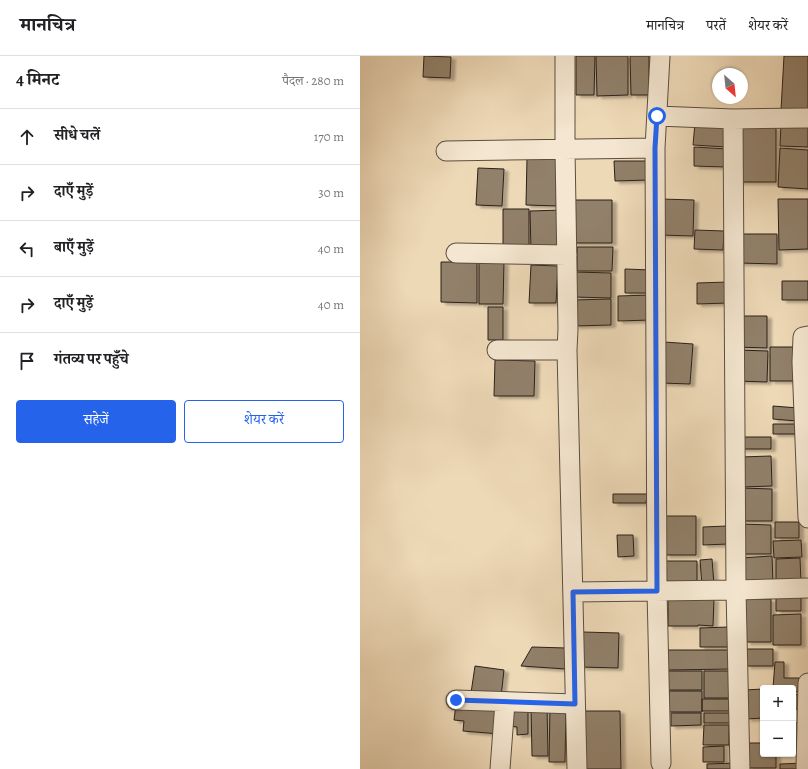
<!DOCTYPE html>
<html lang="hi">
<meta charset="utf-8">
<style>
:root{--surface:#fff;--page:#f2f2f2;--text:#202124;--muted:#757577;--line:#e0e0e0;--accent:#2563eb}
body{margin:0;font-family:Alegreya,"Noto Serif Devanagari",serif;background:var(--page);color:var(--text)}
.controls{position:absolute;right:12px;bottom:12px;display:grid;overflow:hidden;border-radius:4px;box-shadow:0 1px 3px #0004}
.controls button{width:36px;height:36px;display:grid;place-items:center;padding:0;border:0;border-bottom:1px solid var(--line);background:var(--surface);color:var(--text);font:20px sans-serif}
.compass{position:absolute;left:352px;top:12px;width:36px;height:36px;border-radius:50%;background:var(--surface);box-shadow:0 1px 3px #0004;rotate:153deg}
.stop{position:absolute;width:12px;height:12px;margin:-9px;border:3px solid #2563eb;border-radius:50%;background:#fff}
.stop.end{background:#2563eb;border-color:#fff;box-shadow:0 1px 4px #0008}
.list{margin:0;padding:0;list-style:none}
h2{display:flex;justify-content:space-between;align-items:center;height:52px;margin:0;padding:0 16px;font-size:17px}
h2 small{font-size:13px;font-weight:400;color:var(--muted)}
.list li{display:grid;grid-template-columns:26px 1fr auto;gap:12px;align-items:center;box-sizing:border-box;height:56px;padding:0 16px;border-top:1px solid var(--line)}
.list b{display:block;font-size:15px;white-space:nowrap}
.list em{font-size:13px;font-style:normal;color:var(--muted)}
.actions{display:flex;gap:8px;padding:12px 16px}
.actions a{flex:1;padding:9px 0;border:1px solid var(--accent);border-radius:4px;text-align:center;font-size:14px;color:var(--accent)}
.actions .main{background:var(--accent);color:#fff}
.icon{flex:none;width:22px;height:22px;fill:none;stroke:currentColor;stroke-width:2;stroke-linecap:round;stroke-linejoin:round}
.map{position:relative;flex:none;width:448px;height:713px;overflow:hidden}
header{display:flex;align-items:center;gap:24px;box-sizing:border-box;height:56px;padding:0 20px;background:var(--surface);border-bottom:1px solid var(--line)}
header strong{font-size:19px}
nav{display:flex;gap:22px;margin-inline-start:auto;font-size:14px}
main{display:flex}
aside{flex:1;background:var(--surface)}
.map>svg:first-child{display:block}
.building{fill:#91806b;stroke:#2c2019;filter:url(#shadow)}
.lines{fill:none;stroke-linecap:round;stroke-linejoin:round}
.minor-casing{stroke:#5c4e40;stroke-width:21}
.minor{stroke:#f4e6d0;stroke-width:19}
.route{stroke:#2563eb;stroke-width:5}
</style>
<header>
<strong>मानचित्र</strong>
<nav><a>मानचित्र</a><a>परतें</a><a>शेयर करें</a></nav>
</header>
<main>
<aside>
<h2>4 मिनट<small>पैदल · 280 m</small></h2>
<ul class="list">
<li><svg class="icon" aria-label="ahead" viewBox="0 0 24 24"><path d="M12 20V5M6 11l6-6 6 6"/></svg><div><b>सीधे चलें</b></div><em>170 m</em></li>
<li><svg class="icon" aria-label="right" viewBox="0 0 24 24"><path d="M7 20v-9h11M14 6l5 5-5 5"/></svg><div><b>दाएँ मुड़ें</b></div><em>30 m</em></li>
<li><svg class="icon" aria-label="left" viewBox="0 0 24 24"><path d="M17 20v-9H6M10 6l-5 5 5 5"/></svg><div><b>बाएँ मुड़ें</b></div><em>40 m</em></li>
<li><svg class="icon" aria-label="right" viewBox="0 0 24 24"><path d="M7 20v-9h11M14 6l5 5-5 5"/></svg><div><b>दाएँ मुड़ें</b></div><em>40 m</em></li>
<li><svg class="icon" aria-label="arrive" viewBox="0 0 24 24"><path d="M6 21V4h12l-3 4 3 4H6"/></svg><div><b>गंतव्य पर पहुँचे</b></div></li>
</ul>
<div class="actions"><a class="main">सहेजें</a><a>शेयर करें</a></div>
</aside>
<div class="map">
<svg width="448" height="713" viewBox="0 0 448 713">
<defs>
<filter id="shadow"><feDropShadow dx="4.5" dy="2.5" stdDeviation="1" flood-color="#0004"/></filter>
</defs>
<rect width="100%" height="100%" fill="#eed9b7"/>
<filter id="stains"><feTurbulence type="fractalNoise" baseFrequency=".005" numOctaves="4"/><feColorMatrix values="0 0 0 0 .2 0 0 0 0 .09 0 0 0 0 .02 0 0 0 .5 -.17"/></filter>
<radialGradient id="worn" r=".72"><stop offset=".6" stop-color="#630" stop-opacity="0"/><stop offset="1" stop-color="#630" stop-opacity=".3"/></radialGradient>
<path class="building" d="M64 0 91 1 90 22 63 21Z
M216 0H235L234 39H216Z
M236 0H268V39L237 40Z
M270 0H289V39H271Z
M424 0H448V54H421Z
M335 67 367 68 366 91 333 89Z
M421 68 448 69V91L420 90Z
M379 71H416V126H379Z
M334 91 367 93 366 111 334 110Z
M420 92 448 94V133L418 131Z
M167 102 200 103 199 150 166 149Z
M254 105H287L288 124 255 125Z
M118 112 144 113 142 150 116 149Z
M301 143 334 144 333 180 300 179Z
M418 143H448V193L419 194Z
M213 144H252V187H213Z
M143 153H169V195H143Z
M202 154V194H171L170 155Z
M335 174 364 175 363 194 334 193Z
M379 178H417V208L379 207Z
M217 191H253L252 215H217Z
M81 206H117V247L81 246Z
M144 206 143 248H119V207Z
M171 209 198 210 196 247H169Z
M265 213 291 214 290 237H265Z
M215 216 251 217V242L214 241Z
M422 225H448V244H422Z
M368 226V247L337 248V227Z
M291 239V264L258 265V240Z
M251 243V269L215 270 214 244Z
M128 251H143V284H128Z
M376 260H407V292L376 291Z
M304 286 333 288 330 328 302 327Z
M410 291H435V325H410Z
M377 294 408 295 407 326 376 325Z
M135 304 175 305 174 340H134Z
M413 350 438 352 437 365 413 363Z
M413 368H438V378H413Z
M381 381H411V393H381Z
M411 400 412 430 381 431 380 401Z
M381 432 412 433V465H381Z
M253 438H287L286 447H253Z
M305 460H336V499H305Z
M415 466H439V482H415Z
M379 468 411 469V498H378Z
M367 470 368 488 343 489V471Z
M257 479H273L274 500 258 501Z
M441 484 442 501 414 502 413 485Z
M412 500 413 528 382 530 381 502Z
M440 502 441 527 416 528V503Z
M352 503 354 528 342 529 340 504Z
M304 505H337V528H304Z
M416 538H441V555H416Z
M308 543H354L353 570 338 569V570H308Z
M385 543H411V586H386Z
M441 558V589H413V559Z
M369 571V591H340V572Z
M223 576 259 577 258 612 221 611Z
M172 591 206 592V613L161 610Z
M386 593H413V610H386Z
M307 594H372V613L307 614Z
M415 606H424V622H439L440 636H433V632H413Z
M115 610 144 614 141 641 111 637Z
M307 615H342V634H307Z
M344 615H375V642H344Z
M403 633V662L387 663 385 634Z
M309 635H342V656H309Z
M443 638 444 653H433V639Z
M342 643H371V655H342Z
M96 648 142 652 140 678 103 675 104 665 94 664Z
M150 651 168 652V678L157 679V671L150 670Z
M171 651H187L188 700H172Z
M190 651 206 652 205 706H189Z
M225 655H260L261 713H226Z
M311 657H341V669L311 670Z
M344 657H373V667H344Z
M433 667H441V684L433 685Z
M344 669H369V689H343Z
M388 687H403V698H416V712H388Z
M364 690V706H343V691Z
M376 707V713H347V708Z
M444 707V713H420V708Z"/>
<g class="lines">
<defs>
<path id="minor" d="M205 0V93L208 273 207 294 217 713
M300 0 295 92 297 535 301 707
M297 60 373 63 448 62
M373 63 376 534 380 713
M86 95 295 92
M96 197 207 199
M448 280 443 281 442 306 448 462
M137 294H207
M213 536 376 534 448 532
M96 644 215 648
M446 711 448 627
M140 713 145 646"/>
</defs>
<use href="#minor" class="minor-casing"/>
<use href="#minor" class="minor"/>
</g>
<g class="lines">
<path class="route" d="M96 644 215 648 213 536 297 535 295 92 297 60"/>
</g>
<rect width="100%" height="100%" filter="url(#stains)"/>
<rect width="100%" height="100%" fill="url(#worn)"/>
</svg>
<div class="controls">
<button>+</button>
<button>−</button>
</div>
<svg class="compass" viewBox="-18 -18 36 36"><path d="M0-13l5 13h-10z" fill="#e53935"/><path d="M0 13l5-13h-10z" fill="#757577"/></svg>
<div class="stop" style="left:297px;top:60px"></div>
<div class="stop end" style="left:96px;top:644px"></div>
</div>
</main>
